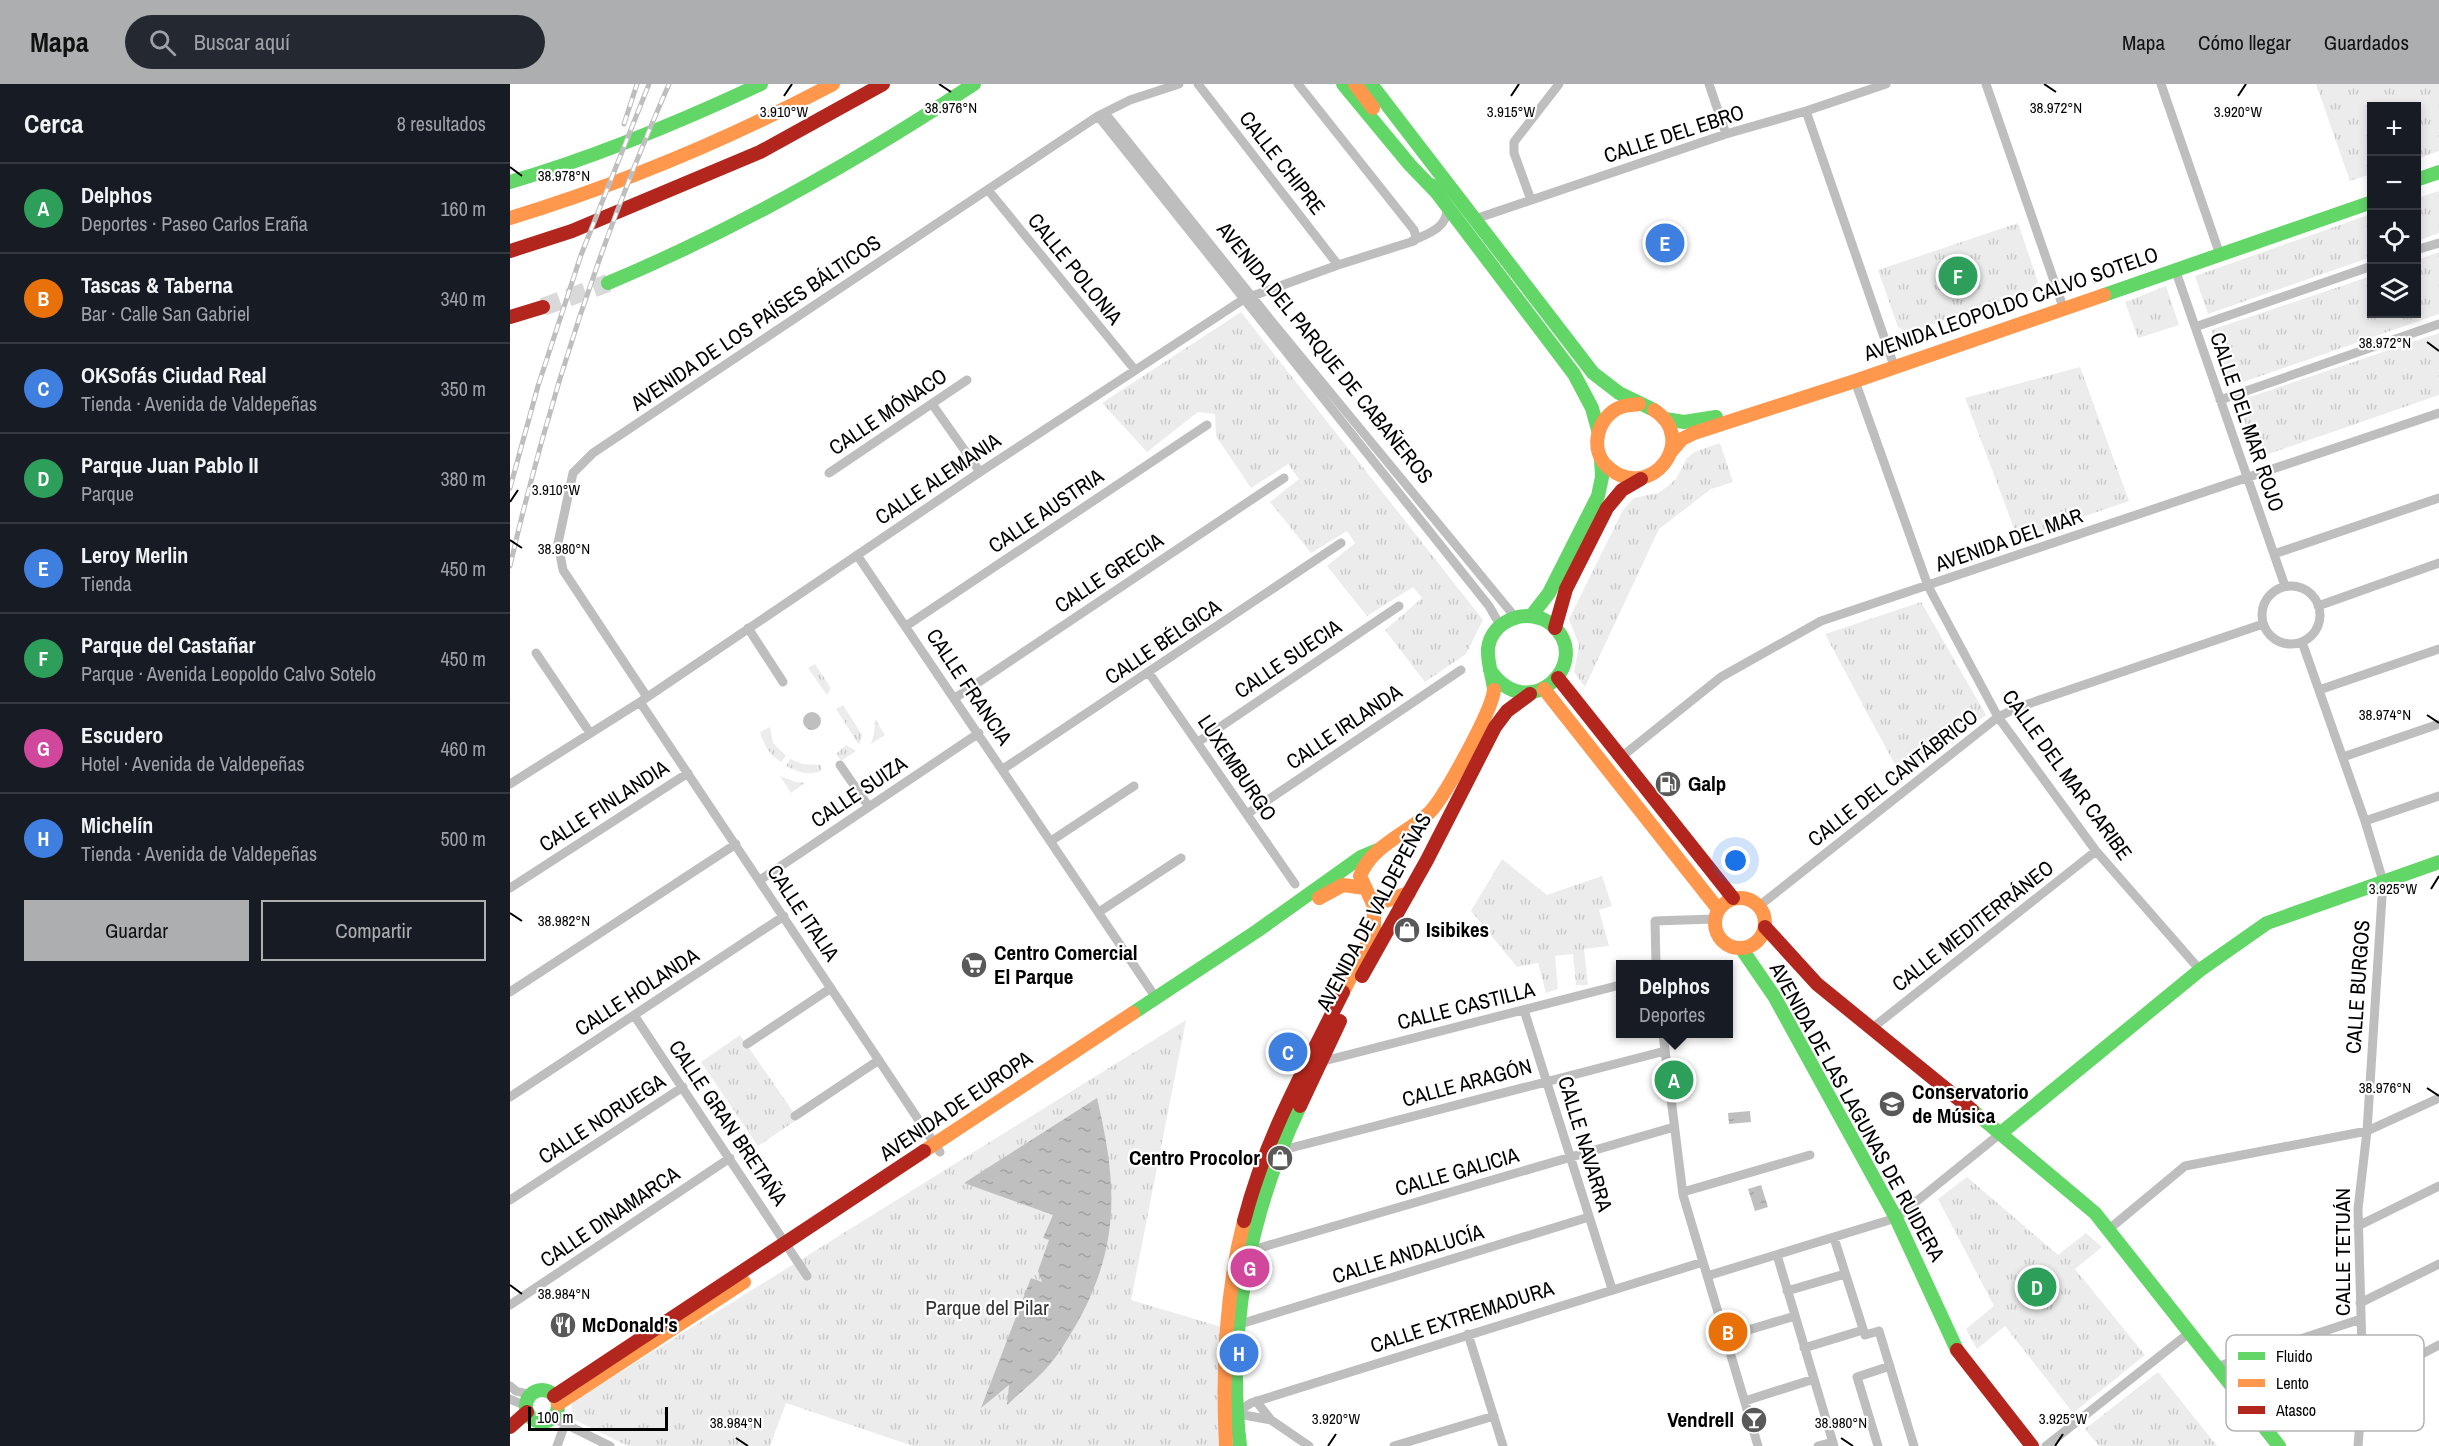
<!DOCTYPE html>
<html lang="es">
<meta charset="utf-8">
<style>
:root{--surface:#171b24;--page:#242831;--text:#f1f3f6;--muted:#9ea1a6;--line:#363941;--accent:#adaeaf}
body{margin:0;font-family:"Archivo Narrow",sans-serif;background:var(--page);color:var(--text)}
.controls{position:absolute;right:18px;top:18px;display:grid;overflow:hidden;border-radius:0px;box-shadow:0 3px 9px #0003}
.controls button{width:54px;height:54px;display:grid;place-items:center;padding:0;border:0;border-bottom:2px solid var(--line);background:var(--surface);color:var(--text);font:30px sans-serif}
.scale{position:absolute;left:18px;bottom:15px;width:140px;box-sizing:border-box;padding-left:6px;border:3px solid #000;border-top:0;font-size:16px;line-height:21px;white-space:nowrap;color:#000;-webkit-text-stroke:4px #fff;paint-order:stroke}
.you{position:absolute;left:1226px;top:777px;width:21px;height:21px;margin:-15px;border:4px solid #fff;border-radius:50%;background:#1a73e8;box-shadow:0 0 0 9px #1a73e833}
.badge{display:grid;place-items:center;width:39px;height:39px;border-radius:50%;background:var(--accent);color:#fff;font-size:20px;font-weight:700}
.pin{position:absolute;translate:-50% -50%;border:3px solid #fff;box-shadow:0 2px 6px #0006}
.popup{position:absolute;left:1106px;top:876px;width:117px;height:78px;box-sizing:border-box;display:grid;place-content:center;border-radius:0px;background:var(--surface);filter:drop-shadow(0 2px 4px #0005);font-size:20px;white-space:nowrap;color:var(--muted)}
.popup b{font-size:22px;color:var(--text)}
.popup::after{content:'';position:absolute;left:50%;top:100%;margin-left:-12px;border:12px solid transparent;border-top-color:var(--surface)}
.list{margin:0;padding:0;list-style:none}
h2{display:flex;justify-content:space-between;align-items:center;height:78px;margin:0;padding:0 24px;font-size:26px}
h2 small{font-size:20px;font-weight:400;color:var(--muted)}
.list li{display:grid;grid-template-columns:39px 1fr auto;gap:18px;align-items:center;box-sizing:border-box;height:90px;padding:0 24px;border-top:2px solid var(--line)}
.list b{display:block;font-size:22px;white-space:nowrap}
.list p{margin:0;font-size:20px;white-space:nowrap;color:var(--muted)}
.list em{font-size:20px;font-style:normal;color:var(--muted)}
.actions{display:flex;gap:12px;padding:18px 24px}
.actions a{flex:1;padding:14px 0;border:2px solid var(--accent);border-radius:0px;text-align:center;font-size:21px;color:var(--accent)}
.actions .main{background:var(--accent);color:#111}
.icon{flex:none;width:33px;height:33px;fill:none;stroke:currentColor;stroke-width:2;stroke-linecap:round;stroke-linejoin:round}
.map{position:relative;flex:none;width:1929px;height:1362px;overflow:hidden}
header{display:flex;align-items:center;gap:36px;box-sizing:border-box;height:84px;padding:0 30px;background:var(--accent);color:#111}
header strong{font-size:28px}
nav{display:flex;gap:33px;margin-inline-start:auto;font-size:21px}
.search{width:420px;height:54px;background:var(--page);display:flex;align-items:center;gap:15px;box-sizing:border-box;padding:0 21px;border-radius:33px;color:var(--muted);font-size:22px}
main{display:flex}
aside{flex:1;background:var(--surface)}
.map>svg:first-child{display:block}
.grass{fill:url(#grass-tufts)}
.water{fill:url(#water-ripples)}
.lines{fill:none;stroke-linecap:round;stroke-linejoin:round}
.highway-tunnel{stroke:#d9d9d9;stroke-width:18;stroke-dasharray:18 9;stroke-linecap:butt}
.street{stroke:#bebebe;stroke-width:9}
.fast{stroke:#63d668;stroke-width:14}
.slow{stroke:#ff974d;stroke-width:14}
.jam{stroke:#b3261e;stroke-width:14}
.rail-casing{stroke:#bebebe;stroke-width:5}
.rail{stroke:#fff;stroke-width:3;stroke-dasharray:9;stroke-linecap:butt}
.ticks{fill:none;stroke:#000;stroke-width:2}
.labels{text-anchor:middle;stroke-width:4.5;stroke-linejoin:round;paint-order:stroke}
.street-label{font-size:21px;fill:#000;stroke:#fff}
.poi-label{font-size:21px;font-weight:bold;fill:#000;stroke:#fff;text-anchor:start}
.park-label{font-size:21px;fill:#333;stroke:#fff}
.key{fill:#fff;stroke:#b2b2b2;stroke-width:1.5}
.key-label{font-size:16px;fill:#000}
.ticks-label{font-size:15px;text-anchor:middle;fill:#000;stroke:#fff;stroke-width:4.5;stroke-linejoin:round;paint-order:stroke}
</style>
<header>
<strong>Mapa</strong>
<div class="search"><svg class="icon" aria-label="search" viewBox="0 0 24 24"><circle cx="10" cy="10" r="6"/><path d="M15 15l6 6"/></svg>Buscar aquí</div>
<nav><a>Mapa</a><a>Cómo llegar</a><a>Guardados</a></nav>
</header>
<main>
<aside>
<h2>Cerca<small>8 resultados</small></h2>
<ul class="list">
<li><span class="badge" style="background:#2e9e5b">A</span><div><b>Delphos</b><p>Deportes · Paseo Carlos Eraña</p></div><em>160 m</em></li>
<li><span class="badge" style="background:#e8710a">B</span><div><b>Tascas &amp; Taberna</b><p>Bar · Calle San Gabriel</p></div><em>340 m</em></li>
<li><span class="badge" style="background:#3f7fe0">C</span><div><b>OKSofás Ciudad Real</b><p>Tienda · Avenida de Valdepeñas</p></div><em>350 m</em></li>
<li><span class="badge" style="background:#2e9e5b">D</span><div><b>Parque Juan Pablo II</b><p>Parque</p></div><em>380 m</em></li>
<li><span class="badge" style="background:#3f7fe0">E</span><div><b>Leroy Merlin</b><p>Tienda</p></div><em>450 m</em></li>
<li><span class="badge" style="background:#2e9e5b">F</span><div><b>Parque del Castañar</b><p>Parque · Avenida Leopoldo Calvo Sotelo</p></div><em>450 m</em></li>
<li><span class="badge" style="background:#d1479c">G</span><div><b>Escudero</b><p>Hotel · Avenida de Valdepeñas</p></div><em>460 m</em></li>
<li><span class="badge" style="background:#3f7fe0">H</span><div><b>Michelín</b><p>Tienda · Avenida de Valdepeñas</p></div><em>500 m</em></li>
</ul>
<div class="actions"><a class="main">Guardar</a><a>Compartir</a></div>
</aside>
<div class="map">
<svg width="1929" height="1362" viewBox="0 0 1929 1362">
<defs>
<pattern id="grass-tufts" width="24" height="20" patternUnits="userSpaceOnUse" patternTransform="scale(1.5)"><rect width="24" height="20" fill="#ececec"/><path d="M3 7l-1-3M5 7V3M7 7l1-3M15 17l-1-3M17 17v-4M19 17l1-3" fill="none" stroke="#c9c9c9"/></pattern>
<pattern id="water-ripples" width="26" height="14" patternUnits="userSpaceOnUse" patternTransform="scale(1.5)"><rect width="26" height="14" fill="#bfbfbf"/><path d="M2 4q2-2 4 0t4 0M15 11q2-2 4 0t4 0" fill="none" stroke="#a2a2a2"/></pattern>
</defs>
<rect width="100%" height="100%" fill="#fff"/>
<path class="grass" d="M1806 0H1929V67L1907 75 1906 22H1862L1861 90 1840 97Z
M1929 107V149L1907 157V114Z
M1861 130V173L1698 230 1685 192Z
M1508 139 1528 198 1522 206 1397 249 1388 243 1368 186Z
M1929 168V230L1722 302 1701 246 1861 192 1862 230H1906L1907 176Z
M1656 202 1669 241 1628 254 1615 218Z
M731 228 973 536 956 570 915 598 875 546 912 514 903 503 857 532 817 482 845 459 837 447 801 469 760 418 789 395 778 380 741 404 706 352 705 330 688 328 637 368 592 319Z
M1929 249V311L1747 374 1728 317Z
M1570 283 1619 417 1508 455 1455 314Z
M1210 359 1223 398 1201 405 1149 445 1075 603 1064 588 1069 561 1059 535 1113 426 1124 414 1148 409 1158 402 1166 395 1177 374 1184 368Z
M1411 518 1476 631 1392 694 1315 550Z
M305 580 321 604 317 611 298 584Z
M333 621 352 651 349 661 326 625Z
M365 635 375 651 361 660 364 650Z
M260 643 263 659 276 672 271 678C260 671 254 662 250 648Z
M336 661 346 667 331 677 326 670Z
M280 675 293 680 311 681V687C297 692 288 688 276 682Z
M270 692 286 698 295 699 281 709Z
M992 775 1037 811 1092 792 1102 822 1089 826 1099 862 1074 865 1078 901H1066L1063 870 1045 872 1048 905 1036 909 1028 879 1007 883 961 827Z
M676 936 621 1216 715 1244 718 1362H403L276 1319 260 1362H118L61 1334 62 1318Z
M230 951 288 1035 248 1062 191 978Z
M1457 1093 1548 1171 1576 1149 1592 1163 1565 1185 1635 1271 1563 1329 1495 1242 1467 1265 1456 1245 1484 1222 1428 1115Z
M1648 1288 1707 1362H1589L1575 1345Z"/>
<path class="water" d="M293 637a9 9 0 1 1 18 0a9 9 0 1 1-18 0Z
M587 1014C606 1095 611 1154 572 1230 561 1250 549 1271 534 1287 522 1299 509 1310 497 1321L499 1301 471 1324 521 1194 532 1198 528 1187 539 1156 533 1154 543 1131 454 1099Z
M1240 1027 1241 1038 1219 1040 1218 1029Z
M1251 1101 1258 1123 1245 1127 1238 1105Z"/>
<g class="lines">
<path class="highway-tunnel" d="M33 223 98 199"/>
<path class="street" d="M688 0 828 181
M1199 0 1216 50
M1476 0 1552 220
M1651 0 1708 165
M1296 27 1383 279
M595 29 759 234 1005 533
M588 32 979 522 990 541
M478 106 625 286
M1021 116 1004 69V58L1049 0
M965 135 1216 50 1296 27 1376 0
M902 157C917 150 938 144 937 124
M1906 166 1929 159
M1665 185 1775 502
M1685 243 1862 182
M1345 297 1418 502 1488 633 1586 767 1690 886
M1710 316 1929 240
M422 320 470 388
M319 389 457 296
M1764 470 1929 414
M347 471 646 914
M1752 531a29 29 0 1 1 58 0a29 29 0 1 1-58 0Z
M1808 522 1929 479
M396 542 697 341
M238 544 273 598
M1792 558 1855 737 1873 797 1857 1047 1848 1125 1853 1301 1848 1362
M26 569 80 649
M639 589 785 800
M1809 606 1929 565
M137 613 53 486 48 459 63 389 83 369 588 32 620 16 669 0
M445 614 774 394
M130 618 430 1068
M688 658 889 522
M1833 673 1929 640
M1110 674 1211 593 1311 537 1929 329
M330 681 359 723
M493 685 831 459
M0 700 130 618 470 388 734 215 828 181 904 157 906 153 904 146 788 0
M737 730 951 586
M1855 737 1929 712
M541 757 624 702
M250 796 469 649
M0 804 178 689
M1249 822 1488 633 1509 623 1753 540
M589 828 671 774
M1146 880 1145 837 1204 835
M0 908 226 760
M1014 926 1102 1205
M124 931 297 1192
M1361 945 1586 767
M1153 950 1173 1111 1248 1362
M237 960 321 904
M810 978 1110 901
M0 1013 274 832
M285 1032 369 976
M769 1067 1155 967
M1173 1108 1300 1071
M0 1116 173 1003
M1848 1142 1929 1102
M1598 1146 1675 1082 1857 1047 1929 1014
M1324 1154 1355 1251 1369 1247 1404 1362
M739 1167 1164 1043
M1267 1171 1324 1362
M1197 1192 1386 1134 1491 1049
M1277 1207 1335 1190
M1850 1219 1929 1180
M0 1221 220 1074
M727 1241 1079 1133
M958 1250 993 1362
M1215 1253 1285 1232
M1294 1264 1353 1246
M1706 1283 1851 1235
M0 1302 6 1307 21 1311
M0 1315 16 1322
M746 1317 761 1336 799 1362
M1235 1317 1304 1295
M723 1329 761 1336
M726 1329 741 1319 1193 1178
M43 1334 100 1362
M1749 1336 1853 1301 1929 1261
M47 1362 55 1340
M884 1362 984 1332
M1308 1362 1323 1358
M1368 1362 1347 1293 1380 1282
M1536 1362 1679 1249"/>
<path class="fast" d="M833 0 900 81 927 109
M861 0 1083 289 1109 309 1144 326
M1906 96 1929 88
M0 98C86 73 170 38 251 0
M921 101 1064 290 1082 324 1088 346
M98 199C227 145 347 77 464 0
M1594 211 1862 118
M1155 335 1174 338 1206 333
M1022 531 1039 509 1088 412 1092 393 1091 375
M980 586C1018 643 1085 578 1042 541 1020 522 981 535 978 565 977 579 983 593 984 606
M1231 864 1264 912 1386 1134 1447 1266
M623 929 747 847 851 773 868 766
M1462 1026 1585 1129 1769 1362
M1491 1049 1690 886 1757 839 1929 778
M16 1322a16 16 0 1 1 32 0a16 16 0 1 1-32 0Z
M730 1362C716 1245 740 1128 790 1022"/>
<path class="slow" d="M845 0 863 24
M0 134C112 100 219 55 323 0
M1129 320C1123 321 1116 321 1111 323 1087 332 1078 367 1099 384 1140 419 1190 356 1144 326
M1160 369 1172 355 1184 349 1345 297 1594 211
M1034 605 1208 825
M861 813 875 817 899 809
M1205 839a25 25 0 1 1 50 0a25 25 0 1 1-50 0Z
M809 814 833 801 855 804
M833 908 864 847V822L850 792C862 761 897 750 920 728 935 712 982 627 984 606
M414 1067 623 929
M48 1320 234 1198
M716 1362C712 1286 715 1211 734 1137"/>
<path class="jam" d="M0 167 62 147 250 68 373 0
M0 233 33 223
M1045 544 1056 505 1097 424 1112 406 1131 395
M1048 594 1223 814
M1255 843 1307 900 1462 1026
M852 892 917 776 985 643 997 627 1020 610
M790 1022 830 937
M734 1137C756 1052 794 986 833 908
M1447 1266 1522 1362
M44 1312 414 1067
M0 1343 17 1328"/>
<defs>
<path id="rail" d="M114 40 127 0
M0 404 28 302 71 171 139 0
M0 482C38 317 91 155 159 0"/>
</defs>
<use href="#rail" class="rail-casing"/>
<use href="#rail" class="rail"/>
</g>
<path class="ticks" d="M429 0 441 8M1534 0 1546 8M274 12 282 0M1001 12 1009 0M1728 12 1736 0M0 83 12 92M1917 258 1929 267M0 418 8 406M0 456 12 464M1917 631 1929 639M1921 805 1929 792M0 829 12 837M1917 1004 1929 1012M0 1201 12 1210M226 1354 238 1362M1331 1354 1343 1362M818 1362 826 1350M1545 1362 1553 1350"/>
<defs>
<symbol id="fuel-disc" viewBox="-11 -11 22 22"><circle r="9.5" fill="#595959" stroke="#fff"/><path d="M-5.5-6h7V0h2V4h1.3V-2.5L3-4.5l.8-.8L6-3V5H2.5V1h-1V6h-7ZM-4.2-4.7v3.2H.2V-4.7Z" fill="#fff"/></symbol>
<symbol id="shop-disc" viewBox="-11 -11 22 22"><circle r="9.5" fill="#595959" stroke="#fff"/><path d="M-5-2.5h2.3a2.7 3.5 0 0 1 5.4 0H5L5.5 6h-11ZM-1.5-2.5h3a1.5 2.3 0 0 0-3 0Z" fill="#fff"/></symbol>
<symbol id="supermarket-disc" viewBox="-11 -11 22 22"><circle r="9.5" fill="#595959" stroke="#fff"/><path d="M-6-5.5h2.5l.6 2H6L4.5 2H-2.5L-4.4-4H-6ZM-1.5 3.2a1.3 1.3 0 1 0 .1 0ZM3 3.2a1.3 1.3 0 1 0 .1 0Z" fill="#fff"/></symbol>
<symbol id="university-disc" viewBox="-11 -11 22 22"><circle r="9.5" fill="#595959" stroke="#fff"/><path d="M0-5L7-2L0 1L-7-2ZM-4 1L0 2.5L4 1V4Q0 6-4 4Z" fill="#fff"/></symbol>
<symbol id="restaurant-disc" viewBox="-11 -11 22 22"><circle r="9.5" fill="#595959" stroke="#fff"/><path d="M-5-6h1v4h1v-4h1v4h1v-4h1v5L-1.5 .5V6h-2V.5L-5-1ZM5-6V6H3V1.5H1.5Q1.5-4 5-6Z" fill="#fff"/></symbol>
<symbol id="bar-disc" viewBox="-11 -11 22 22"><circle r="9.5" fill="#595959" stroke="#fff"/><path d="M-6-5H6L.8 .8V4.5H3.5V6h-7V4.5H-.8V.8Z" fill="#fff"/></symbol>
</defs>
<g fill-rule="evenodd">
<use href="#fuel-disc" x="1143" y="685" width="30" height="30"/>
<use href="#shop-disc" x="882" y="831" width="30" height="30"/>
<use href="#supermarket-disc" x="449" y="866" width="30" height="30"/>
<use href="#university-disc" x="1367" y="1005" width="30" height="30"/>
<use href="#shop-disc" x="755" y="1059" width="30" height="30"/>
<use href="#restaurant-disc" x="38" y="1226" width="30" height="30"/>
<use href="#bar-disc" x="1229" y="1321" width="30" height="30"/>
</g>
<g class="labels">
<g class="street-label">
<text transform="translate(1164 50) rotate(-18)" y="7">CALLE DEL EBRO</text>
<text transform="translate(772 79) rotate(52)" y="7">CALLE CHIPRE</text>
<text transform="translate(565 185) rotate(51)" y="7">CALLE POLONIA</text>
<text transform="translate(1501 220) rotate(-19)" y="7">AVENIDA LEOPOLDO CALVO SOTELO</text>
<text transform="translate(246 239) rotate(-34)" y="7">AVENIDA DE LOS PAÍSES BÁLTICOS</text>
<text transform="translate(815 269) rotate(51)" y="7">AVENIDA DEL PARQUE DE CABAÑEROS</text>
<text transform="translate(378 328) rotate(-34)" y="7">CALLE MÓNACO</text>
<text transform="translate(1737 338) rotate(71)" y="7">CALLE DEL MAR ROJO</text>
<text transform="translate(428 395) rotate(-34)" y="7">CALLE ALEMANIA</text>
<text transform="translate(536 427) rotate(-34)" y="7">CALLE AUSTRIA</text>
<text transform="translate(1499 456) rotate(-19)" y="7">AVENIDA DEL MAR</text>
<text transform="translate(599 489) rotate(-34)" y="7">CALLE GRECIA</text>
<text transform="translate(653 558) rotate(-34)" y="7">CALLE BÉLGICA</text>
<text transform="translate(778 575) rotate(-34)" y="7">CALLE SUECIA</text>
<text transform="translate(459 603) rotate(56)" y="7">CALLE FRANCIA</text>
<text transform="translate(834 643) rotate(-34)" y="7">CALLE IRLANDA</text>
<text transform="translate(727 684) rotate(56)" y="7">LUXEMBURGO</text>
<text transform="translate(1557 691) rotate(54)" y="7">CALLE DEL MAR CARIBE</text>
<text transform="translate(1383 694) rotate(-38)" y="7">CALLE DEL CANTÁBRICO</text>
<text transform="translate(349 708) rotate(-34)" y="7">CALLE SUIZA</text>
<text transform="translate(94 722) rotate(-33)" y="7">CALLE FINLANDIA</text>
<text transform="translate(864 828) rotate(-62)" y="7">AVENIDA DE VALDEPEÑAS</text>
<text transform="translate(293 829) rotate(56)" y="7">CALLE ITALIA</text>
<text transform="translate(1463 842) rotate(-38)" y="7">CALLE MEDITERRÁNEO</text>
<text transform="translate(1848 903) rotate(-86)" y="7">CALLE BURGOS</text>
<text transform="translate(127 908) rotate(-33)" y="7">CALLE HOLANDA</text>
<text transform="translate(956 922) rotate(-14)" y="7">CALLE CASTILLA</text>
<text transform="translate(957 999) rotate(-15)" y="7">CALLE ARAGÓN</text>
<text transform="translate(446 1022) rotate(-34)" y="7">AVENIDA DE EUROPA</text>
<text transform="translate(1347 1028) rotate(61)" y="7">AVENIDA DE LAS LAGUNAS DE RUIDERA</text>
<text transform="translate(92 1035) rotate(-33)" y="7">CALLE NORUEGA</text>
<text transform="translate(218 1039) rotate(56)" y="7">CALLE GRAN BRETAÑA</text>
<text transform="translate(1075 1060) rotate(73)" y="7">CALLE NAVARRA</text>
<text transform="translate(947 1088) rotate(-16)" y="7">CALLE GALICIA</text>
<text transform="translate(100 1133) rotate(-34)" y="7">CALLE DINAMARCA</text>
<text transform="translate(1833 1168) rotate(-90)" y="7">CALLE TETUÁN</text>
<text transform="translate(898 1170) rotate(-17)" y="7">CALLE ANDALUCÍA</text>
<text transform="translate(952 1233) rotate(-18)" y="7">CALLE EXTREMADURA</text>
</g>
<g class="poi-label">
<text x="1178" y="707">Galp</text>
<text x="916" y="853">Isibikes</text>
<text x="484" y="876">Centro Comercial<tspan x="484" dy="24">El Parque</tspan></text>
<text x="1402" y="1015">Conservatorio<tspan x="1402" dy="24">de Música</tspan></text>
<text x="750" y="1081" text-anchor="end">Centro Procolor</text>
<text x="72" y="1248">McDonald's</text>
<text x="1224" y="1343" text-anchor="end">Vendrell</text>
</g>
<g class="park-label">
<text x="477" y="1231">Parque del Pilar</text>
</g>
</g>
<rect x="1716" y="1251" width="198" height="96" rx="9" class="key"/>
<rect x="1728" y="1268" width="27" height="8" fill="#63d668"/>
<rect x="1728" y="1295" width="27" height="8" fill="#ff974d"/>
<rect x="1728" y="1322" width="27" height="8" fill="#b3261e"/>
<g class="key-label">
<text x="1766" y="1278">Fluido</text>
<text x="1766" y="1305">Lento</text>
<text x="1766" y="1332">Atasco</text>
</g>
<g class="ticks-label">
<text x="441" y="29">38.976°N</text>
<text x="1546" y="29">38.972°N</text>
<text x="274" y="33">3.910°W</text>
<text x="1001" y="33">3.915°W</text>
<text x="1728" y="33">3.920°W</text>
<text x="54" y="97">38.978°N</text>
<text x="1875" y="264">38.972°N</text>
<text x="46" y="411">3.910°W</text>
<text x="54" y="470">38.980°N</text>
<text x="1875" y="636">38.974°N</text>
<text x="1883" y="810">3.925°W</text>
<text x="54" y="842">38.982°N</text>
<text x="1875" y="1009">38.976°N</text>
<text x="54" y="1215">38.984°N</text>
<text x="826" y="1340">3.920°W</text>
<text x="1553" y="1340">3.925°W</text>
<text x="226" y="1344">38.984°N</text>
<text x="1331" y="1344">38.980°N</text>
</g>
</svg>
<div class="controls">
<button>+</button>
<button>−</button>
<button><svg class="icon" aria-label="locate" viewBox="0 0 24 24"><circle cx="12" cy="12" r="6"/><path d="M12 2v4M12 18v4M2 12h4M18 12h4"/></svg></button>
<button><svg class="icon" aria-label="layers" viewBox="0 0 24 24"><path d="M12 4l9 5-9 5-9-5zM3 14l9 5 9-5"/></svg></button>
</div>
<div class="scale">100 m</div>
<div class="you"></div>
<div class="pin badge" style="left:1164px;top:996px;background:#2e9e5b">A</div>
<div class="popup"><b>Delphos</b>Deportes</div>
<div class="pin badge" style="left:1218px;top:1248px;background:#e8710a">B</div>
<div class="pin badge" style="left:778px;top:968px;background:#3f7fe0">C</div>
<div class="pin badge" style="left:1527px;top:1203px;background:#2e9e5b">D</div>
<div class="pin badge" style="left:1155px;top:159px;background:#3f7fe0">E</div>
<div class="pin badge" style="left:1448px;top:192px;background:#2e9e5b">F</div>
<div class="pin badge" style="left:740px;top:1184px;background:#d1479c">G</div>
<div class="pin badge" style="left:729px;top:1269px;background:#3f7fe0">H</div>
</div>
</main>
